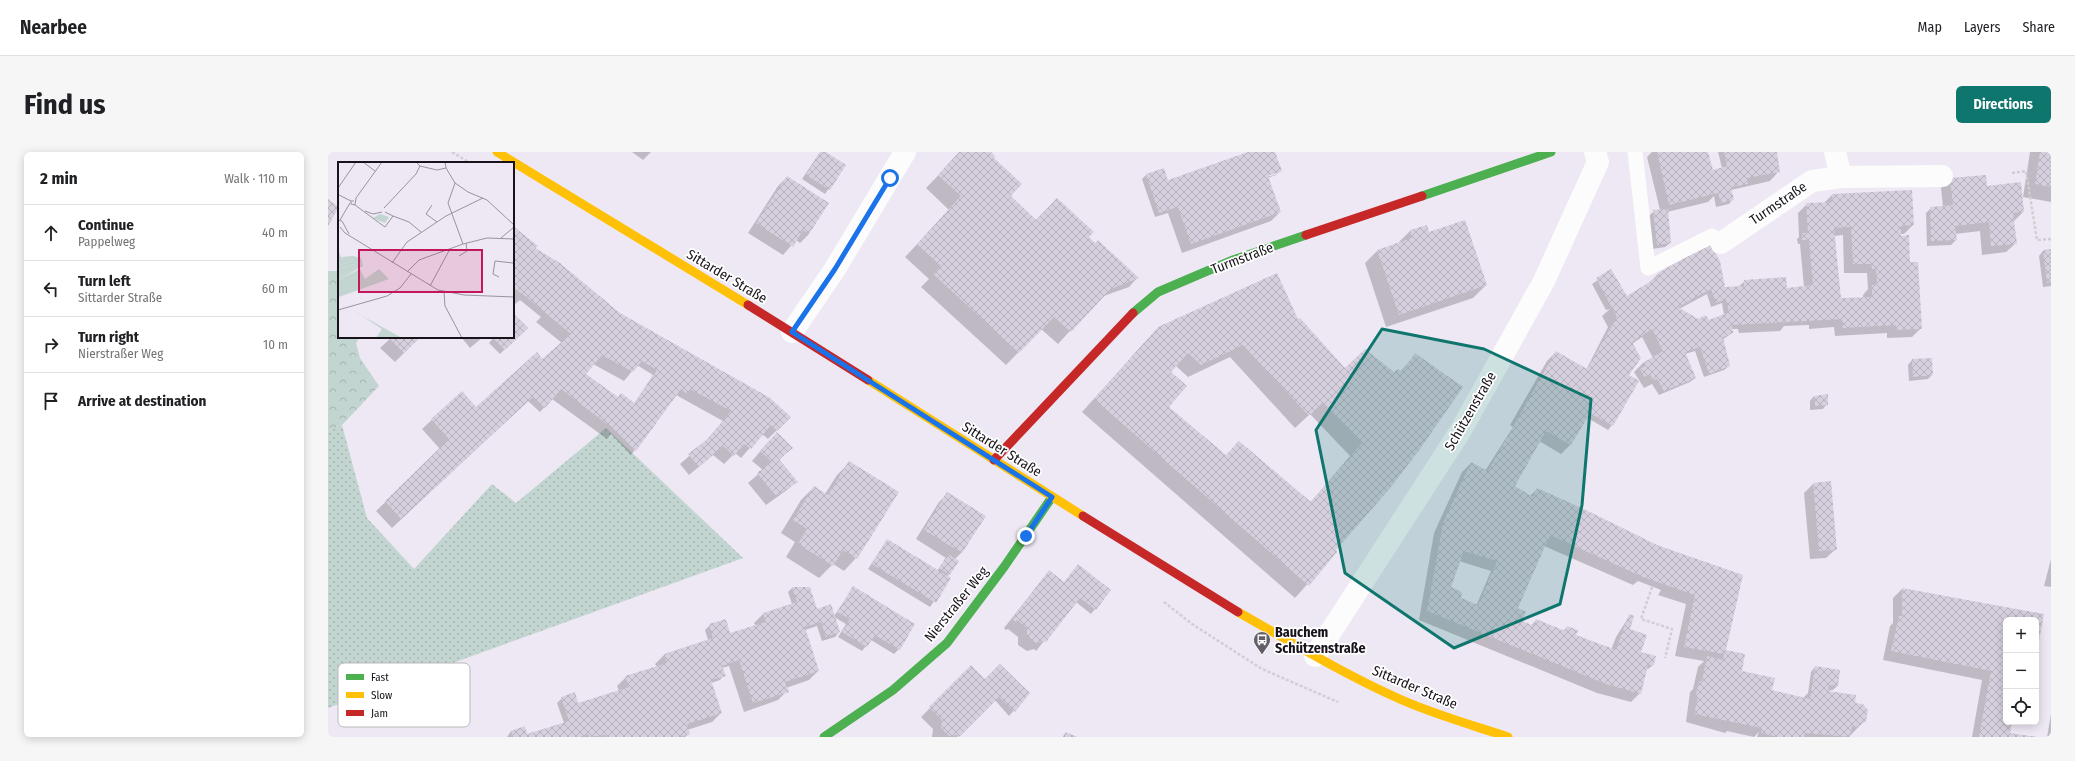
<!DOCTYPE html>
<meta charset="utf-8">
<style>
:root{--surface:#fff;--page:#f6f6f6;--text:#202124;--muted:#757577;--line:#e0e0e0;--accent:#0f766e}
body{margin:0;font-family:"Fira Sans Condensed",sans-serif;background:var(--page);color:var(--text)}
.controls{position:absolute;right:12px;bottom:12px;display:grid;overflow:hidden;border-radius:6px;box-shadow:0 2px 10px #0003}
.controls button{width:36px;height:36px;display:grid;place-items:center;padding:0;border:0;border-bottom:1px solid var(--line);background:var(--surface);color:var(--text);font:20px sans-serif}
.stop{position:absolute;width:12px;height:12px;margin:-9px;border:3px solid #1a73e8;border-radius:50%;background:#fff}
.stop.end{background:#1a73e8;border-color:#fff;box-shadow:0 1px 4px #0008}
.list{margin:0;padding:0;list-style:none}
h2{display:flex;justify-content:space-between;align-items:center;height:52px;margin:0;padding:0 16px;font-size:17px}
h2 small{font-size:13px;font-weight:400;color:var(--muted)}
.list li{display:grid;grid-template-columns:26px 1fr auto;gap:12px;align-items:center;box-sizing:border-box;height:56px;padding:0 16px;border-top:1px solid var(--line)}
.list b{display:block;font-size:15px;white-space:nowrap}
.list p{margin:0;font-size:13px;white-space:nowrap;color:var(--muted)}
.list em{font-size:13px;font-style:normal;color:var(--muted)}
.icon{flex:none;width:22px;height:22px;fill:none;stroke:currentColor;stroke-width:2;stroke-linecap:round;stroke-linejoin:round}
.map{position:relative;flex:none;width:1723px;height:585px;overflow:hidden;border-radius:6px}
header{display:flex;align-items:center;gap:24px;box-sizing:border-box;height:56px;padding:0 20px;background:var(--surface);border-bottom:1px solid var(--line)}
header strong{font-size:19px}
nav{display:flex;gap:22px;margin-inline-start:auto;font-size:14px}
.intro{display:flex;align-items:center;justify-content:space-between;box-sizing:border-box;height:96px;padding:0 24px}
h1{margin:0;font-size:28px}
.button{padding:10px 18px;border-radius:6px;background:var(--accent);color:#fff;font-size:14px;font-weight:700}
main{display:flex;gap:24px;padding:0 24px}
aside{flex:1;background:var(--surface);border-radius:6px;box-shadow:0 2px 10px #0003}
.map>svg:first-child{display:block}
.green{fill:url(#green-dots)}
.forest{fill:url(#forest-crowns)}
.shadow{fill:#0003;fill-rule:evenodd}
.building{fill:url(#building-cross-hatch);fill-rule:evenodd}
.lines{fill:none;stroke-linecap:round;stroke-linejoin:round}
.path{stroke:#cfced1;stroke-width:2.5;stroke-dasharray:3 2;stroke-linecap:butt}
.lane{stroke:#fcfcfd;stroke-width:15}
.street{stroke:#fcfcfd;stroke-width:22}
.fast{stroke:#4caf50;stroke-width:9}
.slow{stroke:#ffc107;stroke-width:9}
.jam{stroke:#c62828;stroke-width:9}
.route{stroke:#1a73e8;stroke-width:5}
.marked{fill:#0f766e;fill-opacity:0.2;stroke:#0f766e;stroke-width:3;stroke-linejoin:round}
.labels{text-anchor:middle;stroke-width:3.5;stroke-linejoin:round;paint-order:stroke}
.street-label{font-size:14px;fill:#18131b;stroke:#fff}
.poi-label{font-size:14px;font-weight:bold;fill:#18131b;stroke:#fff;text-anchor:start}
.inset-road{fill:none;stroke:#98939d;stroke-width:1}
.view{fill:#c2185b;fill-opacity:0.15;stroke:#c2185b;stroke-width:2}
.inset-edge{fill:none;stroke:#18131b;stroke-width:2}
.key{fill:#fff;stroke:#bab8bb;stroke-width:1}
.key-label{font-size:11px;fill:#18131b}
</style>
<header>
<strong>Nearbee</strong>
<nav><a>Map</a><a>Layers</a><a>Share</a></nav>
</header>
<div class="intro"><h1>Find us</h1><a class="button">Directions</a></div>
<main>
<aside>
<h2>2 min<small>Walk · 110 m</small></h2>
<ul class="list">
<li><svg class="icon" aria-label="ahead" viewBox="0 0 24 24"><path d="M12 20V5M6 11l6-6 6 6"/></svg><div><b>Continue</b><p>Pappelweg</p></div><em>40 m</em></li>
<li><svg class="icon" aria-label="left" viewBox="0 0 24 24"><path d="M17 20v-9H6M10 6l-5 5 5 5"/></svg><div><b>Turn left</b><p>Sittarder Straße</p></div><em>60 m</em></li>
<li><svg class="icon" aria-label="right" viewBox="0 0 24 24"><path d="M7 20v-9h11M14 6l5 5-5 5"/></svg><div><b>Turn right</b><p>Nierstraßer Weg</p></div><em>10 m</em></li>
<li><svg class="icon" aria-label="arrive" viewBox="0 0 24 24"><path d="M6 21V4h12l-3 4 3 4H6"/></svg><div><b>Arrive at destination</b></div></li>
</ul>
</aside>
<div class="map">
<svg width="1723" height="585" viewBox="0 0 1723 585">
<defs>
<pattern id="green-dots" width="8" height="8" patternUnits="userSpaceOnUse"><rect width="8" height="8" fill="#c2d5d0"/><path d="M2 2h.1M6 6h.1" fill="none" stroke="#a6b6b2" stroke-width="1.8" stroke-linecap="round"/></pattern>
<pattern id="forest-crowns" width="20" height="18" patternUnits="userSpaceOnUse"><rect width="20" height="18" fill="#c2d5d0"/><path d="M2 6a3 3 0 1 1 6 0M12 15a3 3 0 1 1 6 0" fill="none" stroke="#a6b6b2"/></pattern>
<pattern id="building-cross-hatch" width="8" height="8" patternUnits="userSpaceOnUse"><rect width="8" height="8" fill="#d6cfdd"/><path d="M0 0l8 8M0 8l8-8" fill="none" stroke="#b7b1bd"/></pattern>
</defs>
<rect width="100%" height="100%" fill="#eee8f4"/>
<path class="green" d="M14 273 39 366 86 417 164 332 188 351 278 276 415 406 0 556V279Z"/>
<path class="forest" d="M0 119H11V185H32L28 191 32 206 51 234 14 273 0 279Z"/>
<path class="shadow" d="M304 0H323L315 8Z
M492 0H496L517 13 497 42 474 27Z
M633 0H660L681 45 708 69 759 85 809 126 801 135 773 145 730 192 713 177 678 213 593 135 601 127 577 105 621 58 598 36Z
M923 0H946L953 18 948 23 940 26 952 60 943 69 854 101 840 61 827 65 814 27 818 23 840 29ZM949 20V22L936 26 935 24Z
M1324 0H1379L1384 19 1394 16 1390 0H1448L1451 19 1442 29 1403 38 1405 47 1401 52 1388 55 1386 44 1380 50 1339 60 1342 91 1337 95 1324 97 1321 64 1326 59 1332 58 1319 5Z
M1702 0H1723V50L1695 45Z
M459 25 481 82 472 91 468 88 455 103 420 81 450 34Z
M1623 27 1659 35 1695 60 1685 70 1688 91 1678 100 1654 103 1652 79 1627 82 1628 88 1623 93 1599 94 1598 61 1603 56 1615 55 1613 36Z
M1504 43 1585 73 1576 82H1572L1581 111 1593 176 1584 185 1559 186V181L1507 184 1506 175 1481 177V173L1456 174 1452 179 1411 181 1410 177H1403L1404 181 1394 188 1401 214 1396 218 1376 225 1367 199 1357 202 1367 226 1362 230 1331 243 1324 232 1316 236 1306 220 1315 211 1325 206 1314 185 1304 192 1301 223 1284 273 1280 278 1258 265 1242 293 1233 302 1211 289 1185 334 1202 344 1209 337 1328 394 1351 403 1397 499 1412 520 1443 539 1475 546 1480 541 1483 520 1487 515 1509 534 1505 538 1499 539 1526 551 1537 568 1521 585H1429L1431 580 1426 585 1399 579 1397 581 1358 570 1362 540 1365 537 1370 515 1376 509 1347 504 1358 452 1330 443 1333 438 1310 429 1305 433 1216 394 1189 457 1193 470 1203 474 1208 468 1235 479 1239 475 1247 484 1283 498 1288 485 1302 463 1301 476 1312 500 1325 513 1320 517H1317L1312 541 1303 550 1269 541 1091 468 1106 381 1134 320 1143 311 1157 319 1185 275 1182 273 1219 209 1228 200 1258 218 1280 175 1274 164 1282 157 1278 158 1264 132 1283 119 1298 146 1321 131 1330 122 1381 92 1396 137 1410 135 1417 129 1458 138 1476 135 1472 92H1470L1469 87 1471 85 1470 61 1479 52 1496 51ZM1515 83 1516 121H1539L1540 137 1535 143V147H1512L1506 84ZM1379 142 1383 155 1394 151 1396 163 1381 169 1370 168 1351 157ZM1131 409 1163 419 1148 454 1132 447 1121 436Z
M1098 74 1101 81 1158 133 1145 146 1058 175 1037 111 1049 99 1070 91 1082 79Z
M185 76 206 96 291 162 462 265 440 287 434 282 413 306 407 301 396 312 385 303 361 323 352 312 376 291 395 269 348 243 303 303 283 282 279 287 224 247 212 260 200 249 64 376 48 359 112 297 94 277 134 240 148 256 214 209 234 191 208 170 213 165 192 148 187 152 185 150ZM265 212 296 229 309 213 325 223 306 252 289 246 256 222Z
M1723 98V134L1715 135 1711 104 1715 99Z
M185 166 198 176 172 202 161 191 166 185H185Z
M969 168 1017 217 1066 222 1072 220 1087 203 1006 398 1008 400 967 446 754 260 818 189ZM902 205 967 276 982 262 1022 304 982 351 898 304 840 255 842 221 848 214 860 225Z
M64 185H92L67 210 52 196Z
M133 185H155L142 196Z
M1584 208 1604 223 1600 227 1581 229 1580 213Z
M1486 244 1499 252 1495 257 1482 258V249Z
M440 290 464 296 451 308 468 330 459 338 438 353 420 331 435 318 424 309Z
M521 311 528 406 516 419 505 412 491 426 458 405 467 390 453 381 473 348 486 335 497 342 509 323Z
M1485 332 1508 397 1498 406 1482 407 1476 341Z
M620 341 656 364 633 401 627 407 630 409 619 425 622 426 602 455 540 417 559 388 609 419 618 406 588 387 611 350Z
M1723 407V435L1716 434Z
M721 419 767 457 763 462 748 450 708 499 706 497 699 499 690 493V485L680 477 678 478 676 476Z
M464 436H481L489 458 506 464 525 436 571 497 566 502 543 488 534 499 510 485 518 472 506 465 511 480 507 485 494 489 489 474 477 478 490 519 481 528 458 536 459 539 450 548 416 560 401 514 394 516 396 523 392 528 383 531 393 561 384 570 359 578 361 582 357 585H179L183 579 196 575 199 583 236 571 229 551 234 546 250 552 291 539 289 534 298 525 329 515 327 512 336 503 380 488 377 478 382 473 402 482 428 474 426 471 435 462 464 452 460 440Z
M1574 437 1714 463 1708 498V468H1678V570H1683L1681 582 1710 585H1644L1654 528 1555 508 1562 474 1565 471V446Z
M643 515 657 528 701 541 681 564 666 547 629 585H604L605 577 593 565Z
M1723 562V585H1719Z"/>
<path class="building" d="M492 0H498L518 13 502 38 478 23Z
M631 0H663L667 4 666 6 694 32 683 44 708 68 729 46 766 80 761 85 767 91 770 88 811 126 783 137 743 180 726 165 691 201 605 122 613 114 589 92 633 44 610 23Z
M920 0H947L954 19 940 24 953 60 863 92 850 55 831 61 818 22 836 16 840 28Z
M1329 0H1380L1385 18 1399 14 1396 0H1449L1452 20 1419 26 1420 32 1403 35 1406 48 1393 51 1390 41 1341 53Z
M1712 0H1723V35L1707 32Z
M1658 23 1659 34 1693 30 1696 60 1685 61 1689 92 1663 94 1661 70 1627 74 1629 88 1603 89 1602 55 1625 53 1622 26Z
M459 24 501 51 481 82 475 78 465 95 428 71Z
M1584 38 1586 73 1573 74V84L1581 83 1582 110H1590L1594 177 1568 178V173L1515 176 1514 167 1404 173 1405 181 1395 185 1402 214 1381 222 1372 195 1357 200 1368 226 1336 239 1329 227 1325 228 1322 222 1316 225 1312 217 1317 214 1315 211 1335 199 1324 177 1304 190 1313 206 1301 223 1311 229 1285 274 1262 261 1243 293 1218 279 1187 334 1205 345 1209 336 1258 358 1329 393 1415 423 1398 498 1417 502 1414 519 1447 526 1444 538 1482 547 1487 514 1512 518 1510 534 1501 533 1500 539 1528 543 1527 551 1535 552 1540 558 1538 569 1530 575 1524 574 1522 585 1477 581 1476 585H1450L1433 581 1434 576 1366 562 1370 545 1368 542 1371 530 1374 529 1379 504 1395 508 1396 502 1356 495 1367 443 1315 425 1222 383 1190 456 1198 460 1194 469 1206 474 1208 467 1237 479 1239 474 1250 478 1248 483 1288 498 1301 462 1306 464 1302 477 1319 483 1313 500 1328 504 1326 513H1320L1313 542 1278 532 1099 459 1115 371 1143 310 1160 319 1228 199 1259 217 1289 165 1268 126 1283 117 1299 144 1331 124 1330 121 1382 91 1392 109 1397 135 1416 134V128L1458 125 1459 136 1485 133 1481 88H1474V81H1480L1478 51 1505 50 1504 42ZM1523 75 1525 112H1543L1544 117H1548L1549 133H1544V145L1513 146 1506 76ZM1383 137 1388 151 1398 147 1401 160 1381 168 1378 163 1370 167 1350 155ZM1136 399 1169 409 1150 453 1133 446 1134 440 1123 435Z
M0 47 11 55 0 74Z
M1340 57 1343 91 1329 93 1325 58Z
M1137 68 1159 133 1071 163 1049 98 1084 86 1082 78 1099 73 1101 80Z
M185 74 210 94 207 96 232 111 292 161 442 246 463 265 449 279 443 273 423 297 416 292 406 304 395 294 371 315 360 302 381 286 403 259 362 237 359 242 353 237 308 299 288 279 233 237 217 256 205 245 73 367 57 349 121 287 103 267 134 239 148 255 209 200 214 207 243 182 197 144 187 137 185 139ZM274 203 305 220 314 209 329 218 307 251 308 252 293 241 290 245 258 222Z
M1723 97V130L1719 131 1715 98Z
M949 121 970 167 972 166 1017 216 1037 197 1066 220 1070 217 1074 220 1087 201 1135 235 1092 297 1063 335 1008 398 1009 400 981 434 766 247 830 175ZM915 193 981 264 995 250 1034 291 983 350 911 289 898 303 841 255 859 234 843 220 860 201 873 213Z
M187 163 200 176 177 198 164 185H185V165Z
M62 185H93L76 201 61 186Z
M1604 206 1605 223 1585 225 1584 207Z
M1500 242V253L1487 254 1486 244Z
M449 280 465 296 451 307 470 330 448 344 429 321 444 310 432 299Z
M521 309 571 340 529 407 515 398 505 414 470 392 479 377 465 368 486 334 500 343Z
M1503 329 1509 398 1491 399 1485 331Z
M619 340 658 364 634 401 596 378Z
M559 387 623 426 608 451 544 412Z
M620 402 631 409 622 423 611 416Z
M750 412 783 438 768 458 752 446 718 490 716 489 708 491 699 484V476L689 468 688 470 684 467 721 418 736 430Z
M525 434 587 472 572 498 547 483 539 495 514 480 522 467 509 460Z
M464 435H482L489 457 503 452 512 480 498 485 493 470 477 475 491 519 457 530 461 540 425 551 411 508 394 514 398 524 383 528 394 561 359 572 362 582 352 585H278L277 583 261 585 260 582 252 585H185L183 579 197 574 199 582 241 569 233 545 247 540 250 551 301 535 297 524 339 511 336 502 385 486 381 472 398 467 402 481 438 470 435 461 469 450Z
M1574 436 1716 462 1709 499 1708 468H1678V570H1684L1682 581 1707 585H1651L1663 519 1563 499 1571 464H1574Z
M672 512 702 541 687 560 671 545 631 585 629 583 621 584 613 576 614 568 601 555 643 513 657 527Z
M737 580 750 585H735Z"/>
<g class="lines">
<path class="path" d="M124 0 142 11
M1684 21 1698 19 1709 88 1723 87
M1324 435 1313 467 1344 477 1337 506
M836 450 864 472 934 517 1010 550"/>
<path class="lane" d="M1307 0 1320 116 1384 84 1393 91"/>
<path class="street" d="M1513 25 1614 24
M1393 91 1484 29 1513 25 1507 0
M464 180 507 117 577 0
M987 504 1133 278 1216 129 1270 10 1267 0"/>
<path class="fast" d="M1094 44 1223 0
M805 161 830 140 905 108 978 83
M496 585 565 538 619 491 676 415 724 345"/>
<path class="slow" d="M169 0 420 153
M540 228 755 364
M910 460C963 490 1017 523 1074 548 1108 563 1144 573 1180 585"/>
<path class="jam" d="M978 83 1094 44
M420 153 540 228
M666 308 805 161
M755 364 910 460"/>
</g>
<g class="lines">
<path class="route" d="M562 26 507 117 464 180 724 345 698 384"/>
</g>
<path class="marked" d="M1054 177 1156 197 1263 247 1254 353 1232 452 1126 496 1017 421 988 278Z"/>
<defs>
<symbol id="bus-pin" viewBox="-11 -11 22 30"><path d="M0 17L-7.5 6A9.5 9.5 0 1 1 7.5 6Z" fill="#635e67" stroke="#fff"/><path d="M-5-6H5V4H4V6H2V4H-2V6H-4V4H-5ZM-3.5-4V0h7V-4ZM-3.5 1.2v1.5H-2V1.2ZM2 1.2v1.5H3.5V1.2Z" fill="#fff"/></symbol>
</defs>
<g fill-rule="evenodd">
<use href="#bus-pin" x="924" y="478" width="20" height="27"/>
</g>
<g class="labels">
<g class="street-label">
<text transform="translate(1450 51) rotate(-34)" y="5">Turmstraße</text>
<text transform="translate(914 106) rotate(-21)" y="5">Turmstraße</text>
<text transform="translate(399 124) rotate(31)" y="5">Sittarder Straße</text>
<text transform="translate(1142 259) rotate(-60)" y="5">Schützenstraße</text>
<text transform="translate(674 297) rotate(32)" y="5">Sittarder Straße</text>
<text transform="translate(628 452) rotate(-51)" y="5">Nierstraßer Weg</text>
<text transform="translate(1087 535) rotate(23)" y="5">Sittarder Straße</text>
</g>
<g class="poi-label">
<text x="947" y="485">Bauchem<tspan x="947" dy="16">Schützenstraße</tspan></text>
</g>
</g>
<g transform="translate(10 10)">
<rect width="176" height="176" fill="#eee8f4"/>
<path d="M42 52 51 55 47 61 35 56ZM0 88 4 97 16 98 0 104ZM16 102 19 106 0 115V107ZM22 107 27 117 41 107 51 117 1 135 0 118ZM15 148 19 151 64 176H38L44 167Z" fill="#c2d5d0"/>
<path d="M15 94 23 96 25 104 0 118V115L19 106 16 102 0 107V104L16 98H6L3 95Z" fill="#c2d5d0"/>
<path class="inset-road" d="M25 0 37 9M107 0 108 6 117 21 130 30 149 38 176 63M82 4 99 8 108 6M117 21 110 41 125 82M0 26 18 0M1 33 13 39M16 39H13V42L17 43 18 36 44 0M17 43 47 65 55 54 47 50M94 43 88 52 99 60M46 46 78 12 82 4 78 0M27 49 35 52 44 50M55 54 71 60 83 70M0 58 4 59 11 72M2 58 12 41M2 65 7 71 100 128 126 133 176 135M163 76 176 65M176 89V103M121 94 129 89 128 81M54 101 69 80 108 54 145 36M69 110 81 98 125 82 149 76 176 77M161 115 155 112 157 99 175 101M92 124 112 87M106 130 107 144 124 176M0 148 49 134 62 126 73 112"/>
<path class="view" d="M21 88H144V130H21Z"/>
<rect width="176" height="176" class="inset-edge"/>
</g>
<rect x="10" y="511" width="132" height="64" rx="6" class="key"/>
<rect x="18" y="522" width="18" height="6" fill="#4caf50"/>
<rect x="18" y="540" width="18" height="6" fill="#ffc107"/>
<rect x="18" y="558" width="18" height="6" fill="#c62828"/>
<g class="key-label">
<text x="43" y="529">Fast</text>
<text x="43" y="547">Slow</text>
<text x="43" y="565">Jam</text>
</g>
</svg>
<div class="controls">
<button>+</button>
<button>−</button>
<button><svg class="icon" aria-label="locate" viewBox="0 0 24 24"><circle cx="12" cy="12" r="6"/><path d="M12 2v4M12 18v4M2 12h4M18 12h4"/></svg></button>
</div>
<div class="stop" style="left:562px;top:26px"></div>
<div class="stop end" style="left:698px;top:384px"></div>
</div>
</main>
